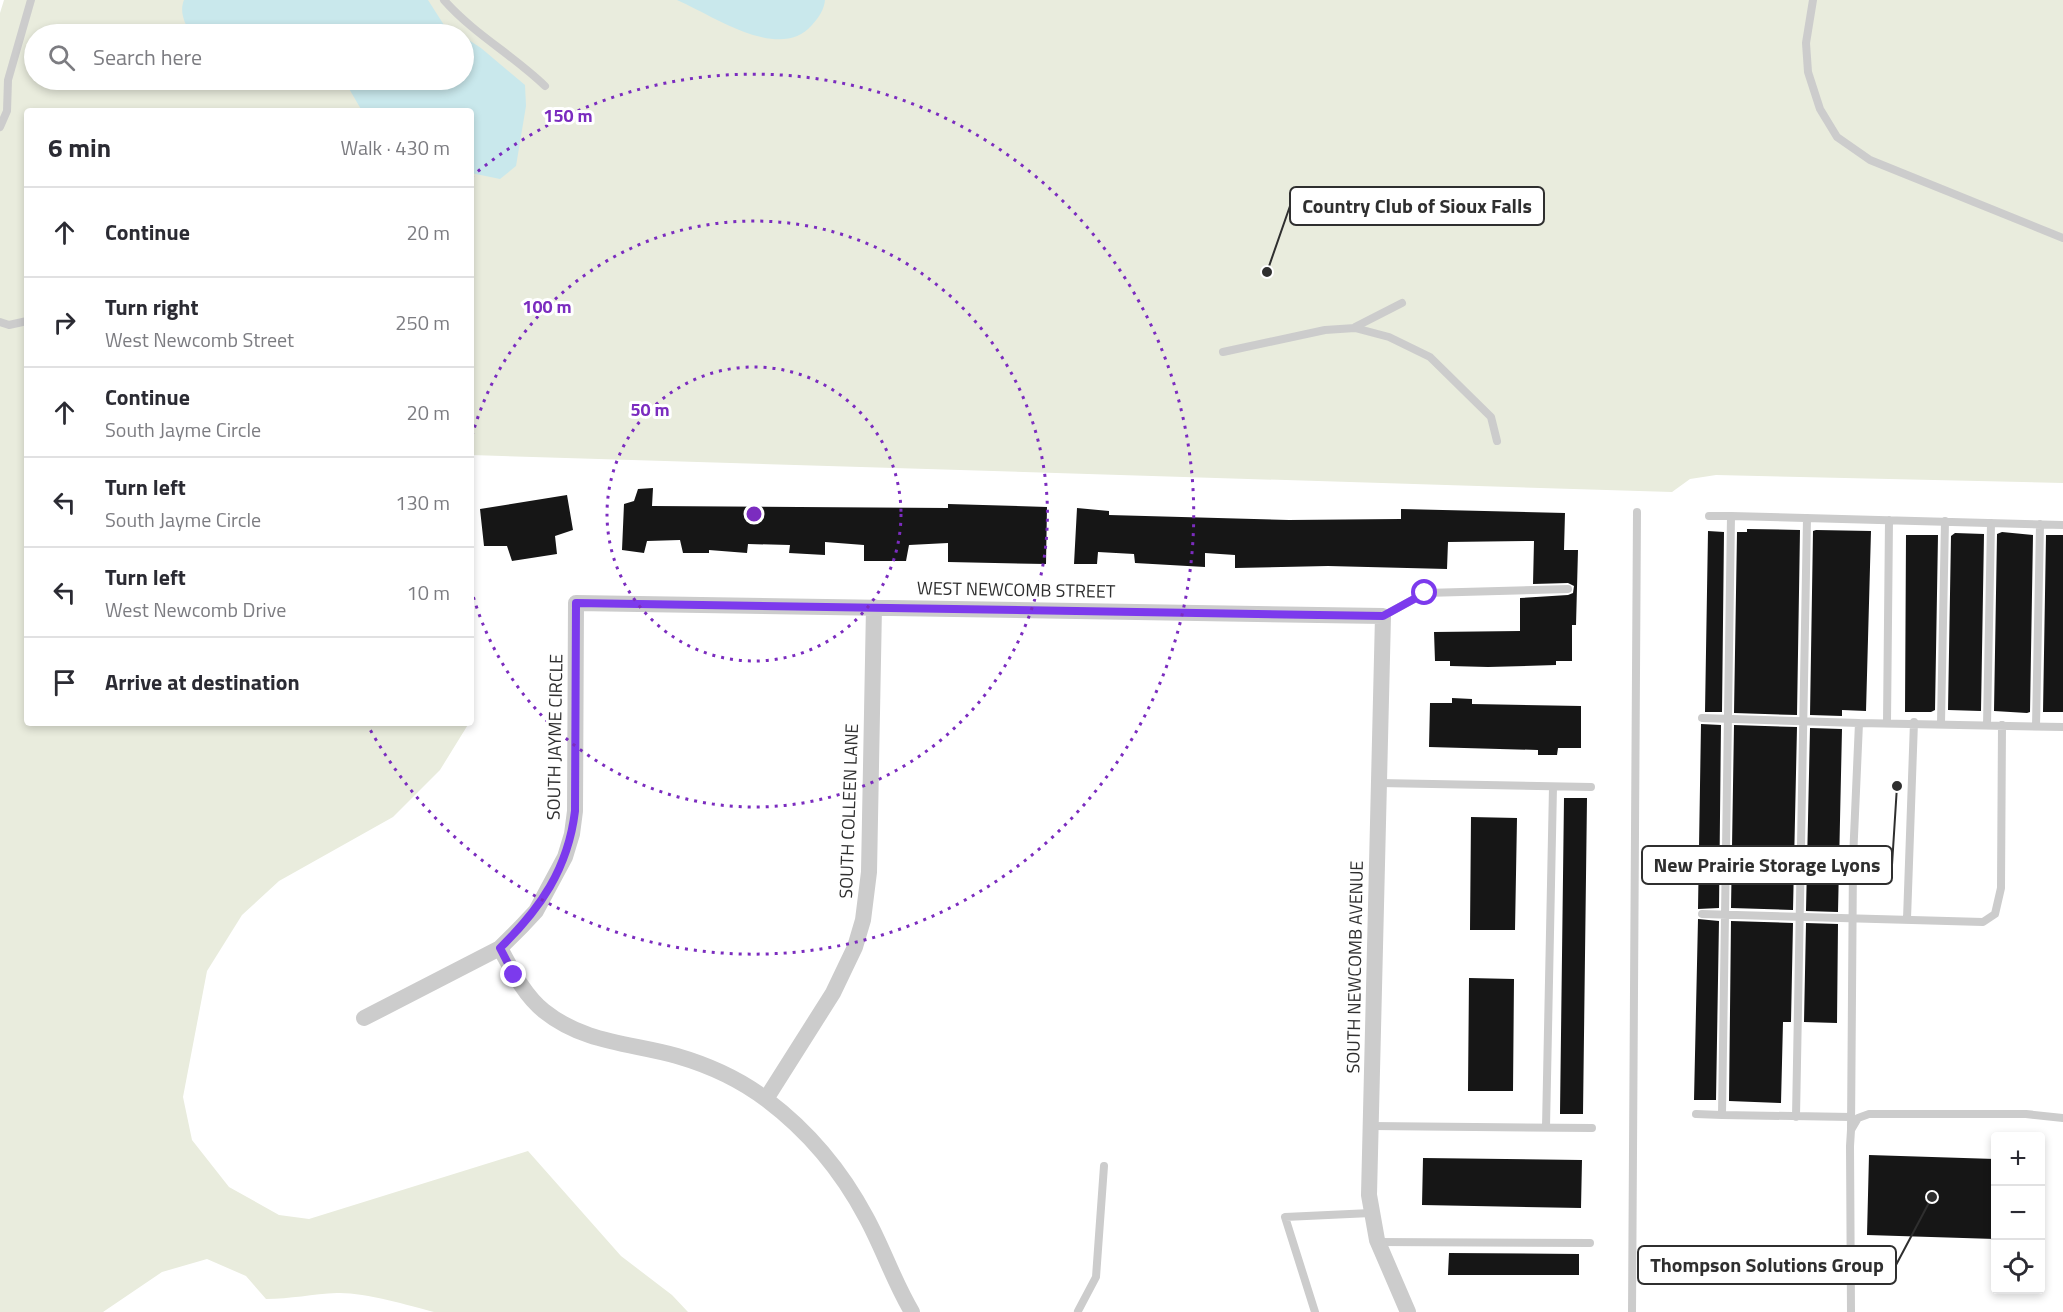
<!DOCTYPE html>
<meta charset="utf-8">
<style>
:root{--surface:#fff;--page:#f7f7f7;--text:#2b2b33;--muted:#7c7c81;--line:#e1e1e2}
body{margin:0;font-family:"Titillium Web",sans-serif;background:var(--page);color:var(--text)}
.controls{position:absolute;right:18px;bottom:18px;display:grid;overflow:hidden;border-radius:6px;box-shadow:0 3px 9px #0003}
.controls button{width:54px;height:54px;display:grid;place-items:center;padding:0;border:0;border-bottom:2px solid var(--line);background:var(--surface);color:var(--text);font:30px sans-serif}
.stop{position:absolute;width:18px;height:18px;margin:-14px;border:4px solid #7c3aed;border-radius:50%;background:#fff}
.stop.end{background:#7c3aed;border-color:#fff;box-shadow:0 2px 6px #0008}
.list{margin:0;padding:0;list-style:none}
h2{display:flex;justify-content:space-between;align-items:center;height:78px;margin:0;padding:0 24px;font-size:26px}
h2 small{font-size:20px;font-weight:400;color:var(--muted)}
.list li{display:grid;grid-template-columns:39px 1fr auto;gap:18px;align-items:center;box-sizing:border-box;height:90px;padding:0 24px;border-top:2px solid var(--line)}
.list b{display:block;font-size:22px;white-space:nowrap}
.list p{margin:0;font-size:20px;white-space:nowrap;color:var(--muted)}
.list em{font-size:20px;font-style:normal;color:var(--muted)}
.icon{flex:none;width:33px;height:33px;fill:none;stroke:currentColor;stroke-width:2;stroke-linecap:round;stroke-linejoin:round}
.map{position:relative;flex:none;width:2063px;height:1312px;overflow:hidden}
.search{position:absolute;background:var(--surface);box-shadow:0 3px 9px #0003;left:24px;top:24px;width:450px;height:66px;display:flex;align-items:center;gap:15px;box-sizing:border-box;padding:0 21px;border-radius:33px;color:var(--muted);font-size:22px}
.panel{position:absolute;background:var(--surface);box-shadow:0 3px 9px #0003;left:24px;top:108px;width:450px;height:618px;border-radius:6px}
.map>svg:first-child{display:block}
.green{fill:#e9ecdd;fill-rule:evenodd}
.water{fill:#c9e8ec}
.building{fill:#161616}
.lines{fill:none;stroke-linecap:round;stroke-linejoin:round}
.lane{stroke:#ccc;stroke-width:8}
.street{stroke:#ccc;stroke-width:16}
.route{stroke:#7c3aed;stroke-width:8}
.ring{fill:none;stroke:#7b2cbf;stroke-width:3;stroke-dasharray:3 6}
.labels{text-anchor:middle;stroke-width:6;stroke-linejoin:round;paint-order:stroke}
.street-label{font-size:18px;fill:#2f2f2f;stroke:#fff}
.centre{fill:#7b2cbf;stroke:#fff;stroke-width:3}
.ring-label{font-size:18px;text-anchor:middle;font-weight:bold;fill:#7b2cbf;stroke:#fff;stroke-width:6;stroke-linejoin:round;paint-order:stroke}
.leader{fill:none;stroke:#2f2f2f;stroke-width:2}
.callout-dot{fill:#2f2f2f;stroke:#fff;stroke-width:2}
.callout{fill:#fff;stroke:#2f2f2f;stroke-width:2}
.callout-label{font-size:20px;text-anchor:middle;font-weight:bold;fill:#2f2f2f}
</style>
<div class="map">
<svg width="2063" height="1312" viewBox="0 0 2063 1312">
<rect width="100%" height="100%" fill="#fff"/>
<path class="green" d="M4 0H2063V483L1716 475 1690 479 1672 492 471 455V111H27V723H469L440 770 393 817 279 881 242 915 207 971 183 1097 192 1140 229 1187 279 1215 309 1219 528 1151 621 1256 672 1295 688 1312H434C408 1305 363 1292 337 1293 313 1294 290 1299 266 1299L246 1276 207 1259 162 1272 103 1312H0V13ZM34 34H464V80H34Z"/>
<path class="water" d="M184 0H428L444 25 460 34H192C185 25 179 12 184 0Z
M677 0H825C824 10 819 17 812 25 780 63 712 15 677 0Z
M464 37 481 48 525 85 526 106 516 166 500 179 471 173V111H362L344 80H464Z"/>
<path class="building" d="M653 488 652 506 948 508V504L1047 507 1046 564 948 562V543L909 545 906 561H864V545L825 542V555L789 553 790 545 748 544 747 553 709 550V553H683L680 540 647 541 644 553 622 550 624 504 634 501 638 489Z
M567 495 573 530 555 536 557 554 512 561 507 546H484L480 509Z
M1077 508 1109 511V515L1289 520 1401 519V509L1565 513 1564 550H1578L1576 625H1572V661H1556V665L1488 667 1450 666V661H1435L1434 632 1520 631V598L1568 595 1573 593 1574 586 1568 583 1533 584 1534 541 1448 542 1447 569 1328 566 1235 568V555L1205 553V567L1135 563 1134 554 1098 552 1097 564H1074Z
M1747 529 1800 530 1797 715 1734 713 1737 532H1747Z
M1816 530 1871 531 1866 711 1842 710V716L1810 715 1813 531Z
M1708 531 1724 532 1722 712H1705Z
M2002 532 2033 535 2030 712 2027 713 1994 711 1997 534Z
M1955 533 1984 534 1981 711 1948 710 1951 536Z
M1906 535H1938L1935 710 1931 712H1905Z
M2046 535H2063V712H2043Z
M1452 698 1472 699V704L1581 706V748H1558L1557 755H1538V750L1429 747 1430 703H1452Z
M1701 724 1721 725 1719 908 1698 909Z
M1734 725 1797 727 1793 910 1731 908Z
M1810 728 1842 729 1838 912 1806 911Z
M1564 798H1587L1583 1114H1560Z
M1471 817 1517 818 1515 930H1470Z
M1698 919 1719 921 1716 1100H1694Z
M1731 921 1793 923 1791 1022H1783L1781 1103 1729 1101Z
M1806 923 1838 924 1837 1023 1804 1022Z
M1469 978 1514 979 1513 1091H1468Z
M1869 1155 1995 1159V1239L1867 1235Z
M1423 1158 1582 1160 1581 1208 1422 1205Z
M1449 1253 1579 1254V1275H1448Z"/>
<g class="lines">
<path class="lane" d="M444 0C474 34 513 55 545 86
M1813 0 1806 43 1808 72 1820 109 1837 137 1870 160 2063 238
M0 127 7 111 8 80 31 0
M0 322 9 325 27 321
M1355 327 1402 303
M1223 352 1325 330 1355 328 1389 337 1430 357 1491 417 1497 441
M1709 516H1731
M1383 616 1425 593 1568 589
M1702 718 1859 723
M1887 722 1889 520
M1941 723 1945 521
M1987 725 1991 523
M2036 726 2040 524
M1379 783 1591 787
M1702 914 1983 922 1995 914 2001 888 2002 725
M1907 919 1914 722
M1696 1114 1722 1115
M1796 1117 1807 518
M1851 1117 1722 1115 1731 516 2063 525
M1371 1126 1592 1128
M1546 1127 1553 787
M1851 1130 1853 859 1859 723 2063 727
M1378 1242 1590 1243
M1078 1311 1096 1277 1104 1166
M1315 1312 1285 1217 1371 1213
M1632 1312 1637 512
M1851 1312 1850 1146 1851 1130 1858 1118 1869 1114H2026L2063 1118"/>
<path class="street" d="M500 948C512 970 524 995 544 1011 584 1043 630 1043 677 1056 708 1065 741 1080 767 1100 808 1131 842 1172 866 1217 883 1248 894 1282 912 1312
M364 1018 500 948 522 926 536 911 565 857 572 834 575 811 576 603 1383 616 1369 1195 1377 1240 1408 1312
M766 1099 833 993 855 947 863 920 869 872 874 607"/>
</g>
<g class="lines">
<path class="route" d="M514 975 500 948C540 909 568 869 575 811L576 603 1383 616 1425 593"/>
</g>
<g class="ring">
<circle cx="754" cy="514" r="147"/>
<path d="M472 436A293 293 0 1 1 472 592"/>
<path d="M471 177A440 440 0 1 1 367 724"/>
</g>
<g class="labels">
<g class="street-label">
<text transform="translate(1016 590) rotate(1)" y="6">WEST NEWCOMB STREET</text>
<text transform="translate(555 737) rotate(-89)" y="6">SOUTH JAYME CIRCLE</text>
<text transform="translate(849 811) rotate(-88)" y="6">SOUTH COLLEEN LANE</text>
<text transform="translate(1355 967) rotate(-89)" y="6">SOUTH NEWCOMB AVENUE</text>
</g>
</g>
<circle cx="754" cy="514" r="9" class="centre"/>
<g class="ring-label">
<text x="568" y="122">150 m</text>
<text x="547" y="313">100 m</text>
<text x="650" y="416">50 m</text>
</g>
<path class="leader" d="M1267 272L1290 206M1897 786L1892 865M1932 1197L1896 1265"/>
<g class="callout-dot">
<circle cx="1267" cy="272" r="6"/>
<circle cx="1897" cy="786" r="6"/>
<circle cx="1932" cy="1197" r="6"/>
</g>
<g class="callout">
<rect x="1290" y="187" width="254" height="38" rx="6"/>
<rect x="1642" y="846" width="250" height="38" rx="6"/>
<rect x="1638" y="1246" width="258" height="38" rx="6"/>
</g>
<g class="callout-label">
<text x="1417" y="213">Country Club of Sioux Falls</text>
<text x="1767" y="872">New Prairie Storage Lyons</text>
<text x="1767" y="1272">Thompson Solutions Group</text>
</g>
</svg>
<div class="controls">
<button>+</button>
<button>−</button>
<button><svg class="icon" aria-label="locate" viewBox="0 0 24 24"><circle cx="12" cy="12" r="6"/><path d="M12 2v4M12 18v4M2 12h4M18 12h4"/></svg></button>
</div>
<div class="stop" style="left:1425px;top:593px"></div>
<div class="stop end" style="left:514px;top:975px"></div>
<div class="search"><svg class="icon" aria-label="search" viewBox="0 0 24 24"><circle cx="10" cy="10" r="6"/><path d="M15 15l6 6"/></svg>Search here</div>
<section class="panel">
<h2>6 min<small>Walk · 430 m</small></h2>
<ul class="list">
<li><svg class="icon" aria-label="ahead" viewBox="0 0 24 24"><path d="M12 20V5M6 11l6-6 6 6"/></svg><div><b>Continue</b></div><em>20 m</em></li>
<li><svg class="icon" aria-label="right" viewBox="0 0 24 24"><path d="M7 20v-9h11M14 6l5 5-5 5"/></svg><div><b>Turn right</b><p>West Newcomb Street</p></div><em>250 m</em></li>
<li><svg class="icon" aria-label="ahead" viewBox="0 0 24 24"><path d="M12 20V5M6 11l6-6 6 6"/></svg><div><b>Continue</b><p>South Jayme Circle</p></div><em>20 m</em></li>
<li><svg class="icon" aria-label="left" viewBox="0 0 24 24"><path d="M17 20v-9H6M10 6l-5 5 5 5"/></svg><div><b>Turn left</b><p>South Jayme Circle</p></div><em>130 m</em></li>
<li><svg class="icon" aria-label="left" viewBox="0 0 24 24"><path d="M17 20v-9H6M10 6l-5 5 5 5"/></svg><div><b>Turn left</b><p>West Newcomb Drive</p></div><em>10 m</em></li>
<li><svg class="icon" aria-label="arrive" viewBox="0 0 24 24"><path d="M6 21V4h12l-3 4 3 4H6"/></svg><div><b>Arrive at destination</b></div></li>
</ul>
</section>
</div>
